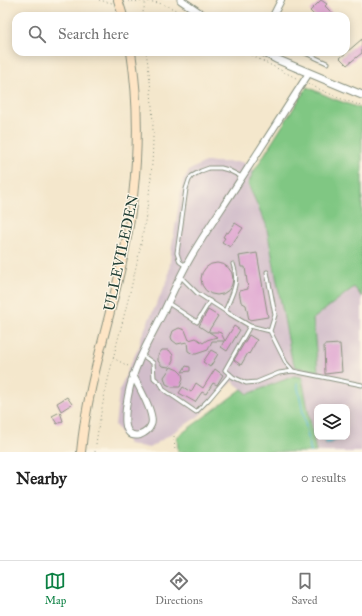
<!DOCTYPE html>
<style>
:root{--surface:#fff;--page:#f2f2f2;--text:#222;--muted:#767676;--line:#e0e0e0;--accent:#0b8043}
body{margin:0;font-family:"IM FELL Great Primer",serif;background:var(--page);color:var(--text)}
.controls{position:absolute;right:12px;bottom:12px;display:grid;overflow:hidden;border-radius:8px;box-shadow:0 2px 10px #0003}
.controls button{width:36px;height:36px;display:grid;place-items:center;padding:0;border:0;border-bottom:1px solid var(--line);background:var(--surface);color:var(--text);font:20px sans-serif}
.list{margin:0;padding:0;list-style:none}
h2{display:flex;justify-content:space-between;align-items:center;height:52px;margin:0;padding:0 16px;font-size:17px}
h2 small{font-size:13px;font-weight:400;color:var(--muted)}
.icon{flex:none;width:22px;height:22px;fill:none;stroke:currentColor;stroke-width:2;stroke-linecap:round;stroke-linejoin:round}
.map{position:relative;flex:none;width:362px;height:452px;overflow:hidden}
.search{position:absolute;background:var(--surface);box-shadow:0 2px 10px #0003;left:12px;right:12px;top:12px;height:44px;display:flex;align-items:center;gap:10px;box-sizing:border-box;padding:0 14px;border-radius:12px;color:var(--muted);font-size:15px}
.sheet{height:108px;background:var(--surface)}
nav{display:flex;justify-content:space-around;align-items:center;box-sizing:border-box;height:56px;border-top:1px solid var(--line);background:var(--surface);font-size:11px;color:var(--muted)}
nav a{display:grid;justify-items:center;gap:2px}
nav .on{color:var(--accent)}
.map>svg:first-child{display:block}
.industrial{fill:#d1bdca;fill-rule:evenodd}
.green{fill:#80c783;stroke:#50825c}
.water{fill:#56bbd5;stroke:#3a7c84}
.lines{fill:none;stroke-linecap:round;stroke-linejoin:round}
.stream{stroke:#56bbd5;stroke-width:1.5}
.building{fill:#dc9ccf}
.service-casing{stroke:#8a9280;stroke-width:5}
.minor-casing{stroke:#8a9280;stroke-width:8}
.tertiary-casing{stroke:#8a9280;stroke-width:9}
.secondary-casing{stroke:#8a9280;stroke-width:10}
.path{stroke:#8a9280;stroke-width:1;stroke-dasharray:1 3;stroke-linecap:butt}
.service{stroke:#fff;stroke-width:3}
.minor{stroke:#fff;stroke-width:6}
.tertiary{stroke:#fff;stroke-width:7}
.secondary{stroke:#fee5c5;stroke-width:8}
.labels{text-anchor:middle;stroke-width:3;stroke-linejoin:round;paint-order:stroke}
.street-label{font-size:15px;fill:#1f3d34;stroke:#fcf5e5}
</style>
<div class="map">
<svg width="362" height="452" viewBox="0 0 362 452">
<rect width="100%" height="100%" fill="#fcf5e5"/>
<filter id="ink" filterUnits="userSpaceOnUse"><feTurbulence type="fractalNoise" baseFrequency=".025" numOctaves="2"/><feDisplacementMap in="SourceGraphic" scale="8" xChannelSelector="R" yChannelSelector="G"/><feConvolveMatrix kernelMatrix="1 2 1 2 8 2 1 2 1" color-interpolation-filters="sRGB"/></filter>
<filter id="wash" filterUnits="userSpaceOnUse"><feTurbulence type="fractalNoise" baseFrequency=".012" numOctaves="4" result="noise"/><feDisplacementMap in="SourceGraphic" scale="16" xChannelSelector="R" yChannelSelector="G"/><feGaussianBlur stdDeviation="0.9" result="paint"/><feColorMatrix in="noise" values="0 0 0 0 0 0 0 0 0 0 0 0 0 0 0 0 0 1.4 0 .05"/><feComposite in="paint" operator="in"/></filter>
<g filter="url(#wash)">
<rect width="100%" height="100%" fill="#f4e7cc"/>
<path class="industrial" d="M205 162H242L254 171 248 184 266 224 292 360 318 370 313 319 354 286 362 297V452H316L302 377 293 376 248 394 232 381 199 416 149 448 129 444 115 425 119 392 128 369 140 345V339L168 279 172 245 183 180 190 170ZM317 407H347V437H317Z"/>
<path class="green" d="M307 87 334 99 362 109V297L354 287 313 319 318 371 296 367 292 360 266 224 248 184 254 171Z
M294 376 302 377 316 452H178L177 437 242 389 248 394Z"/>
<path class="water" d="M324 437H344L326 445Z"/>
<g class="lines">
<path class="stream" d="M297 383 311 452"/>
</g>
<g id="blocks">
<path class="building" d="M321 0 327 4 325 6 335 16H315L310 11Z
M362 39V53L347 65 340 58Z
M235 223 243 228 230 247 222 242 225 238 223 237 226 232 228 233Z
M257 253 268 317 249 320 246 305 241 302 239 291 248 289 245 267H241L239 256Z
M201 279a16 16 0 1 1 32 0a16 16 0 1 1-32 0Z
M208 310 218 316 208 332 199 326Z
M234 326 240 330 227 351 221 347 224 341H212L208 350 196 354H193L188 351 187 342 177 344 172 340 171 337 173 331 179 328 185 330 189 340 196 338 203 343 207 340 217 337 209 332H218L221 333 225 341Z
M249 335 257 340 249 354 248 353 241 365 234 360Z
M340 344 342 372 325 374 324 345Z
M162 350H169L173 355V361L169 367 162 366 158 361V355Z
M211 350 218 354 210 367 203 362Z
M186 366 190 367V371L182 372Z
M171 367 178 370 182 374 183 379 180 387H172L166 384 164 377Z
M215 369 223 375 217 385 213 383 206 394 202 392 195 402 179 393 183 387 191 392 196 383 203 388Z
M67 397 72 404 61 411 57 403Z
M60 412 63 421 57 424 52 416Z"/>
</g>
</g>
<g filter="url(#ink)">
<use href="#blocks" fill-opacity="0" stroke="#8a9280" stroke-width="1"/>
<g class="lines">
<defs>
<path id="service" d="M303 52 327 63
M233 264C240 282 232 295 225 311L250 326 270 331 286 363 293 371 362 385
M186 266 180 262 177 253 186 189 189 180 192 176 201 171 209 168H221L228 170 242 177
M267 272 275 315 270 331
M181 277 197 293 225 311
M168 303 197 322 210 301
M250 326 225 370 233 377 246 383 257 382 279 373 293 371
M142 355 153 363 154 378 161 384 164 390 196 412 209 399 230 374"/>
<path id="minor" d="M273 16 281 0
M133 375C138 386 156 415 151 425 149 430 145 433 140 435 119 440 126 407 128 396 133 367 149 340 163 313 171 296 179 278 188 262 203 235 221 210 237 185 261 148 285 110 309 73"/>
<path id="tertiary" d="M181 0 204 16
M263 52 276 59 362 95"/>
<path id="secondary" d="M118 0 123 16
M81 452C87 387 108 326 122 263 137 193 142 123 131 52"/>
</defs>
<use href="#service" class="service-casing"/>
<use href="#minor" class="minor-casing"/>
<use href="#tertiary" class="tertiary-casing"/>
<use href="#secondary" class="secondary-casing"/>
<path class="path" d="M99 0 112 3
M128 2C154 0 163 2 186 16
M142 16 146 0
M245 52 298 79
M308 84 339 98 362 106
M113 358 130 367
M174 436 175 452
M95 452C104 375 131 303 144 227 151 188 155 146 152 106 151 88 149 70 146 52"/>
<use href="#service" class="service"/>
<use href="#minor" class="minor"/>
<use href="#tertiary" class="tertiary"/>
<use href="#secondary" class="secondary"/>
</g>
</g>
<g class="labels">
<g class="street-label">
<text transform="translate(121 253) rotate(-78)" y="5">ULLEVILEDEN</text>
</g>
</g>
</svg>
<div class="controls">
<button><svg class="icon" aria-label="layers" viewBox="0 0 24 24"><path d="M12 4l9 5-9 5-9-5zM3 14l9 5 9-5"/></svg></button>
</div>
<div class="search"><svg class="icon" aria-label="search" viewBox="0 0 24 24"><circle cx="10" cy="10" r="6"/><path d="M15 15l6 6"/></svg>Search here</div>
</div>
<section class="sheet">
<h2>Nearby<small>0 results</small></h2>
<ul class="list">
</ul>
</section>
<nav>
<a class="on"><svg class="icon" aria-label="map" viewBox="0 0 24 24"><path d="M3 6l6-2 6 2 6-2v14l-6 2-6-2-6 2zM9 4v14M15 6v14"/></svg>Map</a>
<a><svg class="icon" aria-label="directions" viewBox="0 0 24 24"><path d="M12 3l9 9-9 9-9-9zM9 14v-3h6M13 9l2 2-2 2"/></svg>Directions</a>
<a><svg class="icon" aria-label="saved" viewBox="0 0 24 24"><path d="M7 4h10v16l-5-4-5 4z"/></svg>Saved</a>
</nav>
